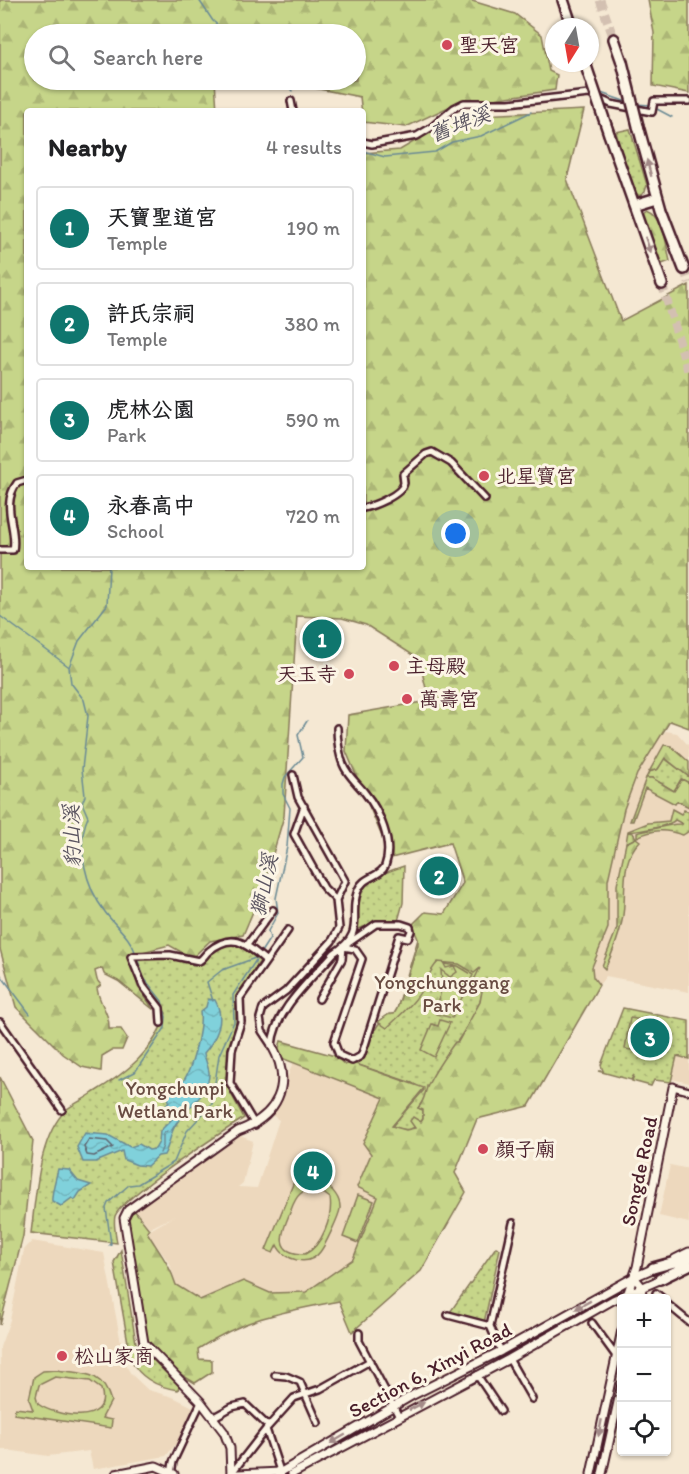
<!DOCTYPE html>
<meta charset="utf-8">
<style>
:root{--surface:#fff;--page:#f2f2f2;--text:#202124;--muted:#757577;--line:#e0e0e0;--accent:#0f766e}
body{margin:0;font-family:Itim,"LXGW WenKai TC",sans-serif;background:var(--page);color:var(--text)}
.controls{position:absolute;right:18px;bottom:18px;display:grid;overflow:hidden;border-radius:6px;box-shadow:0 2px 4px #0004}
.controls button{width:54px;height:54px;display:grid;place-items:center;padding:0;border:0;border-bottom:2px solid var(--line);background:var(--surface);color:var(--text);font:30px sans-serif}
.compass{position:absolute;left:545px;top:18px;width:54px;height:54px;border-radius:50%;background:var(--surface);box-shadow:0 2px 4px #0004;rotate:191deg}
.you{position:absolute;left:456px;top:534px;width:21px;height:21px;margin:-15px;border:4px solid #fff;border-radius:50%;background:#1a73e8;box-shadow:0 0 0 9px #1a73e833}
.badge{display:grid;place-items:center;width:39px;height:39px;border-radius:50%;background:var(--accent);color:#fff;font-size:20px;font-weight:700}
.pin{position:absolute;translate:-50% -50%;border:3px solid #fff;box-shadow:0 2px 6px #0006}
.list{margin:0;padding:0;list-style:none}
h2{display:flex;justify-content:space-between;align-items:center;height:78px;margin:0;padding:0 24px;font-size:26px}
h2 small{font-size:20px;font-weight:400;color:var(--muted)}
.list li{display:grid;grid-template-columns:39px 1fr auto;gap:18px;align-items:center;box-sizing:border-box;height:84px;margin:0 12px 12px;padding:0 12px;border:2px solid var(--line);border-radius:6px}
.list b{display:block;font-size:22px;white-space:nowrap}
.list p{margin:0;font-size:20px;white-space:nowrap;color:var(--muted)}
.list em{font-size:20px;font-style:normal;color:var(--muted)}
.icon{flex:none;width:33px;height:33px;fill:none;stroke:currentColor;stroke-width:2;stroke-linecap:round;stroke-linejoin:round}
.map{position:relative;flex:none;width:689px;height:1474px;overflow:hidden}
.search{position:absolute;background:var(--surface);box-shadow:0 2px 4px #0004;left:24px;top:24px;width:342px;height:66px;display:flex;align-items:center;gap:15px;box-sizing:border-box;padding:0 21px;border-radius:33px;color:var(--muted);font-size:22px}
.panel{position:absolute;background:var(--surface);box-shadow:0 2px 4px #0004;left:24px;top:108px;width:342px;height:462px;border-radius:6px}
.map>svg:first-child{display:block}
.built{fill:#edd8bd}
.grass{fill:url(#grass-dots);stroke:#887a5a;stroke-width:1.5}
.forest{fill:url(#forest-firs);stroke:#887a5a;stroke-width:1.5}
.pitch{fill:#c6d589;stroke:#887a5a;stroke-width:1.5;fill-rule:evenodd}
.water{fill:url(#water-waves);stroke:#6a8a95;stroke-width:1.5}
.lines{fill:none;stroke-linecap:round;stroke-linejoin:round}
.shore{stroke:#606671;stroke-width:1.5}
.stream{stroke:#6a8a95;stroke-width:1.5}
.highway-tunnel{stroke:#d3c0b1;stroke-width:9;stroke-dasharray:9 4.5;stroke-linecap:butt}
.street-casing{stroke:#4a1f2b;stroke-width:10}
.secondary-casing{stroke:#4a1f2b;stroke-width:11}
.highway-casing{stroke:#4a1f2b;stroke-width:14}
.street{stroke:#fcf5e5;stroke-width:5}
.secondary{stroke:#fcf5e5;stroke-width:7}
.highway{stroke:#fcf5e5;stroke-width:9}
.highway-bridge-casing{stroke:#4a1f2b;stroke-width:14;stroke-linecap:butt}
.highway-bridge{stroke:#fcf5e5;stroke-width:9}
.oneway{fill:#a38a88}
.poi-dot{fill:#d1495b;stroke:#fcf5e5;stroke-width:2}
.labels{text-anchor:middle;stroke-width:6;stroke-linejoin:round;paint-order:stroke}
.poi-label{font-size:20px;fill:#4a1f2b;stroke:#fcf5e5;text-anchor:start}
.park-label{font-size:20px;fill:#694c42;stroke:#fcf5e5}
.street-label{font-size:20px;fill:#4a1f2b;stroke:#fcf5e5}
.water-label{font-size:21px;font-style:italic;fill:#5a5460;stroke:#fcf5e5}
</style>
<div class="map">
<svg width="689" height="1474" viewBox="0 0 689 1474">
<defs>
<pattern id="grass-dots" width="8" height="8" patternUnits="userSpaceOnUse" patternTransform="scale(1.5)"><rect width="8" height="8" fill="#c6d589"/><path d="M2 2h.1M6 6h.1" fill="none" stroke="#acb676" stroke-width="1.8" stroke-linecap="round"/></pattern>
<pattern id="forest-firs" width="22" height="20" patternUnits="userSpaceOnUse" patternTransform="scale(1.5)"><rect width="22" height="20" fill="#c6d589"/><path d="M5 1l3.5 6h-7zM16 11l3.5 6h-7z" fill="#acb676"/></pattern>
<pattern id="water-waves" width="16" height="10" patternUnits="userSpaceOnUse" patternTransform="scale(1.5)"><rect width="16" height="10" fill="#80d1db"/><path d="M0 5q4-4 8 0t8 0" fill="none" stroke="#70b3bc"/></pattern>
</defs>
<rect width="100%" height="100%" fill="#f5e8d3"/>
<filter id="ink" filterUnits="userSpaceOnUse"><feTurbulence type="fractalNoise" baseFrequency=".0167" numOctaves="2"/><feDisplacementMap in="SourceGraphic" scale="12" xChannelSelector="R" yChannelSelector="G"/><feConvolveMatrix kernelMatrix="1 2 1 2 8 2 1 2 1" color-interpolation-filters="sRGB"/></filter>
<g filter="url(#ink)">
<path class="built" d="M666 731 677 733 689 746V992L606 976 599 985 593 977 592 967 608 928V880L624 809 637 774 656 740Z
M677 1056 689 1059V1083L672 1079Z
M293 1063 384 1098 363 1143 371 1154 357 1186 378 1196 353 1259 306 1292 270 1293 243 1281 200 1300 176 1285 170 1264 147 1232 176 1215 150 1228 134 1209 240 1136 253 1141 243 1183 238 1187 257 1188 279 1120 272 1115Z
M670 1165 689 1169V1223L659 1216Z
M32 1241 104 1253 125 1364 131 1374 148 1390 173 1397 195 1408 179 1440 166 1456 93 1469 89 1451 48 1456 0 1449V1347L10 1320 24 1250Z"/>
<path class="grass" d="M630 129 647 185 645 192 639 196 631 188 616 132Z
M664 758 689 777V783L681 779 674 791 652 778H646L649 772 658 769Z
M672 809 681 814 684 810 689 812V831L683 835C665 829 654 829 637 837V833C651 830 669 823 683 824L675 820C671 826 639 831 628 832L633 833 636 838 626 843 628 831 648 823 669 821Z
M404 866 403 903 398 921H384L358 929C357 887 364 879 404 866Z
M418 939 487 971 480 1002 467 1027 427 1086V1095L418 1108 423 1110V1119C414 1131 406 1132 392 1126L424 1090 412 1083 350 1062 361 1061C370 1045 375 1016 394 1014L397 1009Z
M236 943 260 961 236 996V1031L228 1048V1088L244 1118C222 1132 122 1197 115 1216 113 1224 116 1235 117 1243L31 1233C36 1197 38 1137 66 1110 73 1104 85 1099 93 1093 126 1073 155 1051 166 1013L142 976 136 961 161 955 193 965 203 964 215 949Z
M623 1008 689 1021V1059L677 1056 671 1082 654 1080 651 1086 632 1081 634 1075 631 1080 598 1071H603L601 1065Z
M496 1247 500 1249 484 1323 448 1315Z
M121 1250 136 1343 179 1386 178 1390C158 1387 140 1378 131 1360L114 1262Z"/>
<path class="forest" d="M0 0H469L515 14 542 35 549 71 557 75 555 90 453 105 406 127 363 122 360 97 273 80H356V34H218L213 28V34H34V80H215L217 111H27V567H363V153L400 150 457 116 584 110 567 179 621 321 689 285V728L670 721 637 774 624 809 608 880V928L592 967 593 977 599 985 529 1106 477 1119 455 1173 466 1192 421 1271 352 1332 339 1301C282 1312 247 1317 198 1349L199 1359 212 1360V1372L195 1383C173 1370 155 1356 142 1334L125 1221 134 1210 149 1229 147 1232C159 1252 169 1263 176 1285L200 1300 243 1281 270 1293 306 1292 353 1259 378 1197 357 1187 371 1154 363 1143 384 1098 284 1059 278 1051 281 1041 335 1056 345 1065 350 1062 424 1088 392 1126 406 1130 415 1128 410 1121 413 1117 421 1122 423 1119V1110L418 1108C426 1099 424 1092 429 1083 436 1068 446 1055 455 1042H458L480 1002 482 991 471 986 480 968 474 973 459 964 438 962C430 970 428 978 423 987 416 1002 399 1016 387 1028L378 1022 389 1014H394L397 1009 418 945V939L412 925 425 912 444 914 463 883 450 843 391 858 346 751 348 715 429 701 419 659 366 625 342 618 297 616 284 816 263 888 243 935 210 941 192 958 169 945 135 954 130 960 138 987 154 1010 118 981 104 974 102 968 95 971 97 980 101 985 97 988C99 1004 110 1013 109 1029H121L127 1038 122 1050H112L102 1056 101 1071 82 1067 63 1054 16 1007 0 949Z
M648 0H689V93L653 86 654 33Z
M647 209C664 215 666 245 670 261L659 265 643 220V212Z
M664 745 671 746 689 762V777L665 758 658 769 649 772Z
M646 778H652L674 791 682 779 689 783V807L677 801 675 804 645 788 633 821H630Z
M636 838 640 841C618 863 628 894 622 921 619 937 612 954 605 969L602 966 617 928V885L626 843Z
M444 964 458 966 473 975 452 1018 436 1014 442 985 441 970 450 977 457 972 454 966 446 968Z
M440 1020 450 1023 434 1057 421 1050 432 1024 438 1026Z
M0 1077 33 1141 23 1236 0 1325Z"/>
<path class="pitch" d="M630 1018 648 1021 642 1052 625 1049Z
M298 1172 306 1175 303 1184 323 1182C331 1188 341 1198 340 1209 339 1216 325 1246 320 1252 309 1267 284 1261 277 1245L273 1253 266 1250ZM318 1189 330 1198C333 1217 322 1246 305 1254 274 1254 281 1234 289 1215 292 1208 294 1199 300 1194 305 1189 311 1189 318 1189Z
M358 1195 374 1201 358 1243 343 1237Z
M56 1370C84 1374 102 1370 111 1401L102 1418 112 1420 111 1428 14 1414 15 1408 33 1410 29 1399 34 1377 43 1371ZM55 1377 90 1381 101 1389C113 1427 54 1416 38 1404L36 1397 39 1385Z"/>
<path class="water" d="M208 999 215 1000C226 1020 217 1038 204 1053 205 1060 208 1066 209 1072 210 1095 187 1107 176 1124 170 1133 170 1144 164 1155L158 1156 147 1166 137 1165 124 1160 122 1151 96 1162H83L77 1147 85 1133 108 1135 130 1147 139 1144 149 1150 155 1149 159 1142 160 1131 172 1119 165 1106 169 1101 168 1096C171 1091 175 1090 179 1086 192 1075 202 1028 200 1012L206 1007Z
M58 1169 69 1170 78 1181 91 1185 80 1192 75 1200 72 1198 61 1206 52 1201C51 1194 56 1178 58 1169Z"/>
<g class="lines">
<path class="shore" d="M89 1139 107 1141 113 1147 94 1156 87 1155 84 1147Z"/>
<path class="stream" d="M199 0 213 21 228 34
M284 80 292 91
M598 92 627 102
M635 104 651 105
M655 108 672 117
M363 151 385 157 435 152 452 142 481 136 531 112
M109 567 107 605 79 641 69 667 71 683 84 700 88 716 82 769 85 796 82 803 88 817C75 846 86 887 105 912 115 926 130 936 136 954
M0 616 68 666
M261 952 270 938 268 931 278 913 276 898 287 847 290 808 283 794V784L285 777 303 757 298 735 307 721
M0 974 30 1014
M213 1001 207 982 222 970 258 957
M119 1080 135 1072 165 1028 166 1017 162 1001 144 978 137 958
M172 1130 177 1122
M160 1153 163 1146V1134L167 1131
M109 1245 111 1244 106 1208 108 1203 129 1185 138 1184 174 1162 187 1131 212 1104 219 1055 234 1022 233 995 256 960"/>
<path class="highway-tunnel" d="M600 0 614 39
M684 269 689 283
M662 284 689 374"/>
<defs>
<path id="street" d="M291 101 293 111
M363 142 372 144 417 136 432 127 454 108 464 103H509L589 94 611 104 652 112 654 101H689
M363 508C373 506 402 495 404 483 404 483 403 474 403 474L426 454 432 452 451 463 485 499
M0 550H13C18 529 0 506 17 483L27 480
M304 806 294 834 324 888 336 900
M376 924H401L410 927 411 931 408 938 399 936 365 1045 361 1056 352 1061 339 1055 334 1042 362 959 355 949 343 947Z
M247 945 273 910
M319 999 342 959 343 947
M0 1022 62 1110
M161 1023 160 1008 143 986 131 957 134 956 170 955 199 961C204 958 205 954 209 951 233 931 246 944 265 960
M272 1046C274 1010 312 979 334 953 366 933 349 917 357 893 362 875 380 878 385 866 394 843 379 810 365 793 358 784 347 775 343 764 339 754 337 738 337 728
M272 1046 262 1031 260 1018 263 1008 286 991 332 941 339 928 336 900 345 881 298 797 293 775
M673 1087 689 1091
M255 1125 230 1083 232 1050 241 1022 240 998 288 930
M656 1293 662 1298
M666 1303 689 1322
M448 1315 490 1326
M592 1323 616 1356
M359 1333V1341L398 1415
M501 1351 490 1326 513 1223
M509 1359 532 1399
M275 1375 286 1376 300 1382 318 1423
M477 1375 501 1411
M214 1417 232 1407 245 1404 268 1426
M266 1429 281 1474
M171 1474 173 1462 201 1402
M231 1474 266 1429 294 1398 320 1389 370 1361"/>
<path id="secondary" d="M675 1259 689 1252
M634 1277 642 1287 641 1298
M626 1298 637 1267 673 1087
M116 1474 156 1466 174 1474
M231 1474 230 1448 224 1432 201 1402 144 1343 124 1218 128 1210 238 1131C277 1116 294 1085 272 1046
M238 1474 281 1472 413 1395 501 1351 634 1277 657 1267
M292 1474 509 1359 613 1300 664 1278
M591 1474 622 1330
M602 1474 622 1384"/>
<path id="highway" d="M563 0 572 27
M614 39 622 62
M638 126 661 209 684 269
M609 134 662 284
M634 205 657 198
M653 1268 689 1258
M660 1279 689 1265"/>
</defs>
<use href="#street" class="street-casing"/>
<use href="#secondary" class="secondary-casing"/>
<use href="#highway" class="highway-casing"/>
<use href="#street" class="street"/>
<use href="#secondary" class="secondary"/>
<use href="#highway" class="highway"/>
<defs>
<path id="highway-bridge" d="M622 62 638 126
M585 63 609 134"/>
</defs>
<use href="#highway-bridge" class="highway-bridge-casing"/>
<use href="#highway-bridge" class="highway-bridge"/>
</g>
<defs><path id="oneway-solid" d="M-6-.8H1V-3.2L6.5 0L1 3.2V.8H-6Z" transform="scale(1.5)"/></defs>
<g class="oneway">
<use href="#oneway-solid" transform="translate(649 168) rotate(-105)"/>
<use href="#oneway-solid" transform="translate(648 245) rotate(71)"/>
<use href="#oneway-solid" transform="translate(583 1305) rotate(151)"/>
<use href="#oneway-solid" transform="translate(417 1406) rotate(-27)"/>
<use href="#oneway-solid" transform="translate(600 1428) rotate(101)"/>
<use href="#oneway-solid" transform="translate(338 1439) rotate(150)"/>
</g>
</g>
<g class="poi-dot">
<circle cx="447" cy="45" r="6"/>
<circle cx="484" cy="476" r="6"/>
<circle cx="394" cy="666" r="6"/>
<circle cx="349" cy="674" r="6"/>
<circle cx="407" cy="699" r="6"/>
<circle cx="483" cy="1149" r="6"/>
<circle cx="62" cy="1356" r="6"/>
</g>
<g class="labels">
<g class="poi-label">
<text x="459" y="52">聖天宮</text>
<text x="496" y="483">北星寶宮</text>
<text x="406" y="673">主母殿</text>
<text x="337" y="681" text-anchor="end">天玉寺</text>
<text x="419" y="706">萬壽宮</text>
<text x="495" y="1156">顏子廟</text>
<text x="74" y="1363">松山家商</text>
</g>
<g class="park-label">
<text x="442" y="989">Yongchunggang<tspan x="442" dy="23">Park</tspan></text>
<text x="175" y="1095">Yongchunpi<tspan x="175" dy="23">Wetland Park</tspan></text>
</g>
<g class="street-label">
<text transform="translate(639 1171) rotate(-78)" y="7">Songde Road</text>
<text transform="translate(430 1370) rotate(-28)" y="7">Section 6, Xinyi Road</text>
</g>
<g class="water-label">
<text transform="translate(460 124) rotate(-21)" y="7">舊埤溪</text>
<text transform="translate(72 836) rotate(-92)" y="7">豹山溪</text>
<text transform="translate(264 885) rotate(-78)" y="7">獅山溪</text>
</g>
</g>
</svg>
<div class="controls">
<button>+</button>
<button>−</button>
<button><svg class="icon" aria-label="locate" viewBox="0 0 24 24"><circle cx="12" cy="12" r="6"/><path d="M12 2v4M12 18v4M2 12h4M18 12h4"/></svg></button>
</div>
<svg class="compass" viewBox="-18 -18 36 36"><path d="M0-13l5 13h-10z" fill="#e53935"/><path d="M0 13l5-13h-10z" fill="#757577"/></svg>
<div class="you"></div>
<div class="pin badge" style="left:322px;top:639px">1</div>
<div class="pin badge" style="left:439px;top:876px">2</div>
<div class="pin badge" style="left:650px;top:1038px">3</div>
<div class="pin badge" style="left:313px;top:1171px">4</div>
<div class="search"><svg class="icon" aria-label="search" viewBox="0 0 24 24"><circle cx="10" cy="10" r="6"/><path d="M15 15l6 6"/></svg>Search here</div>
<section class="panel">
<h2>Nearby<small>4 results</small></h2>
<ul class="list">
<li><span class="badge">1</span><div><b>天寶聖道宮</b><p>Temple</p></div><em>190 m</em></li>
<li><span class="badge">2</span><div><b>許氏宗祠</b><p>Temple</p></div><em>380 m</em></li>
<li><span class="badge">3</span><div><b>虎林公園</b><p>Park</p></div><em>590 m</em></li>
<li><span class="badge">4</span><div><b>永春高中</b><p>School</p></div><em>720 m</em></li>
</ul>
</section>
</div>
